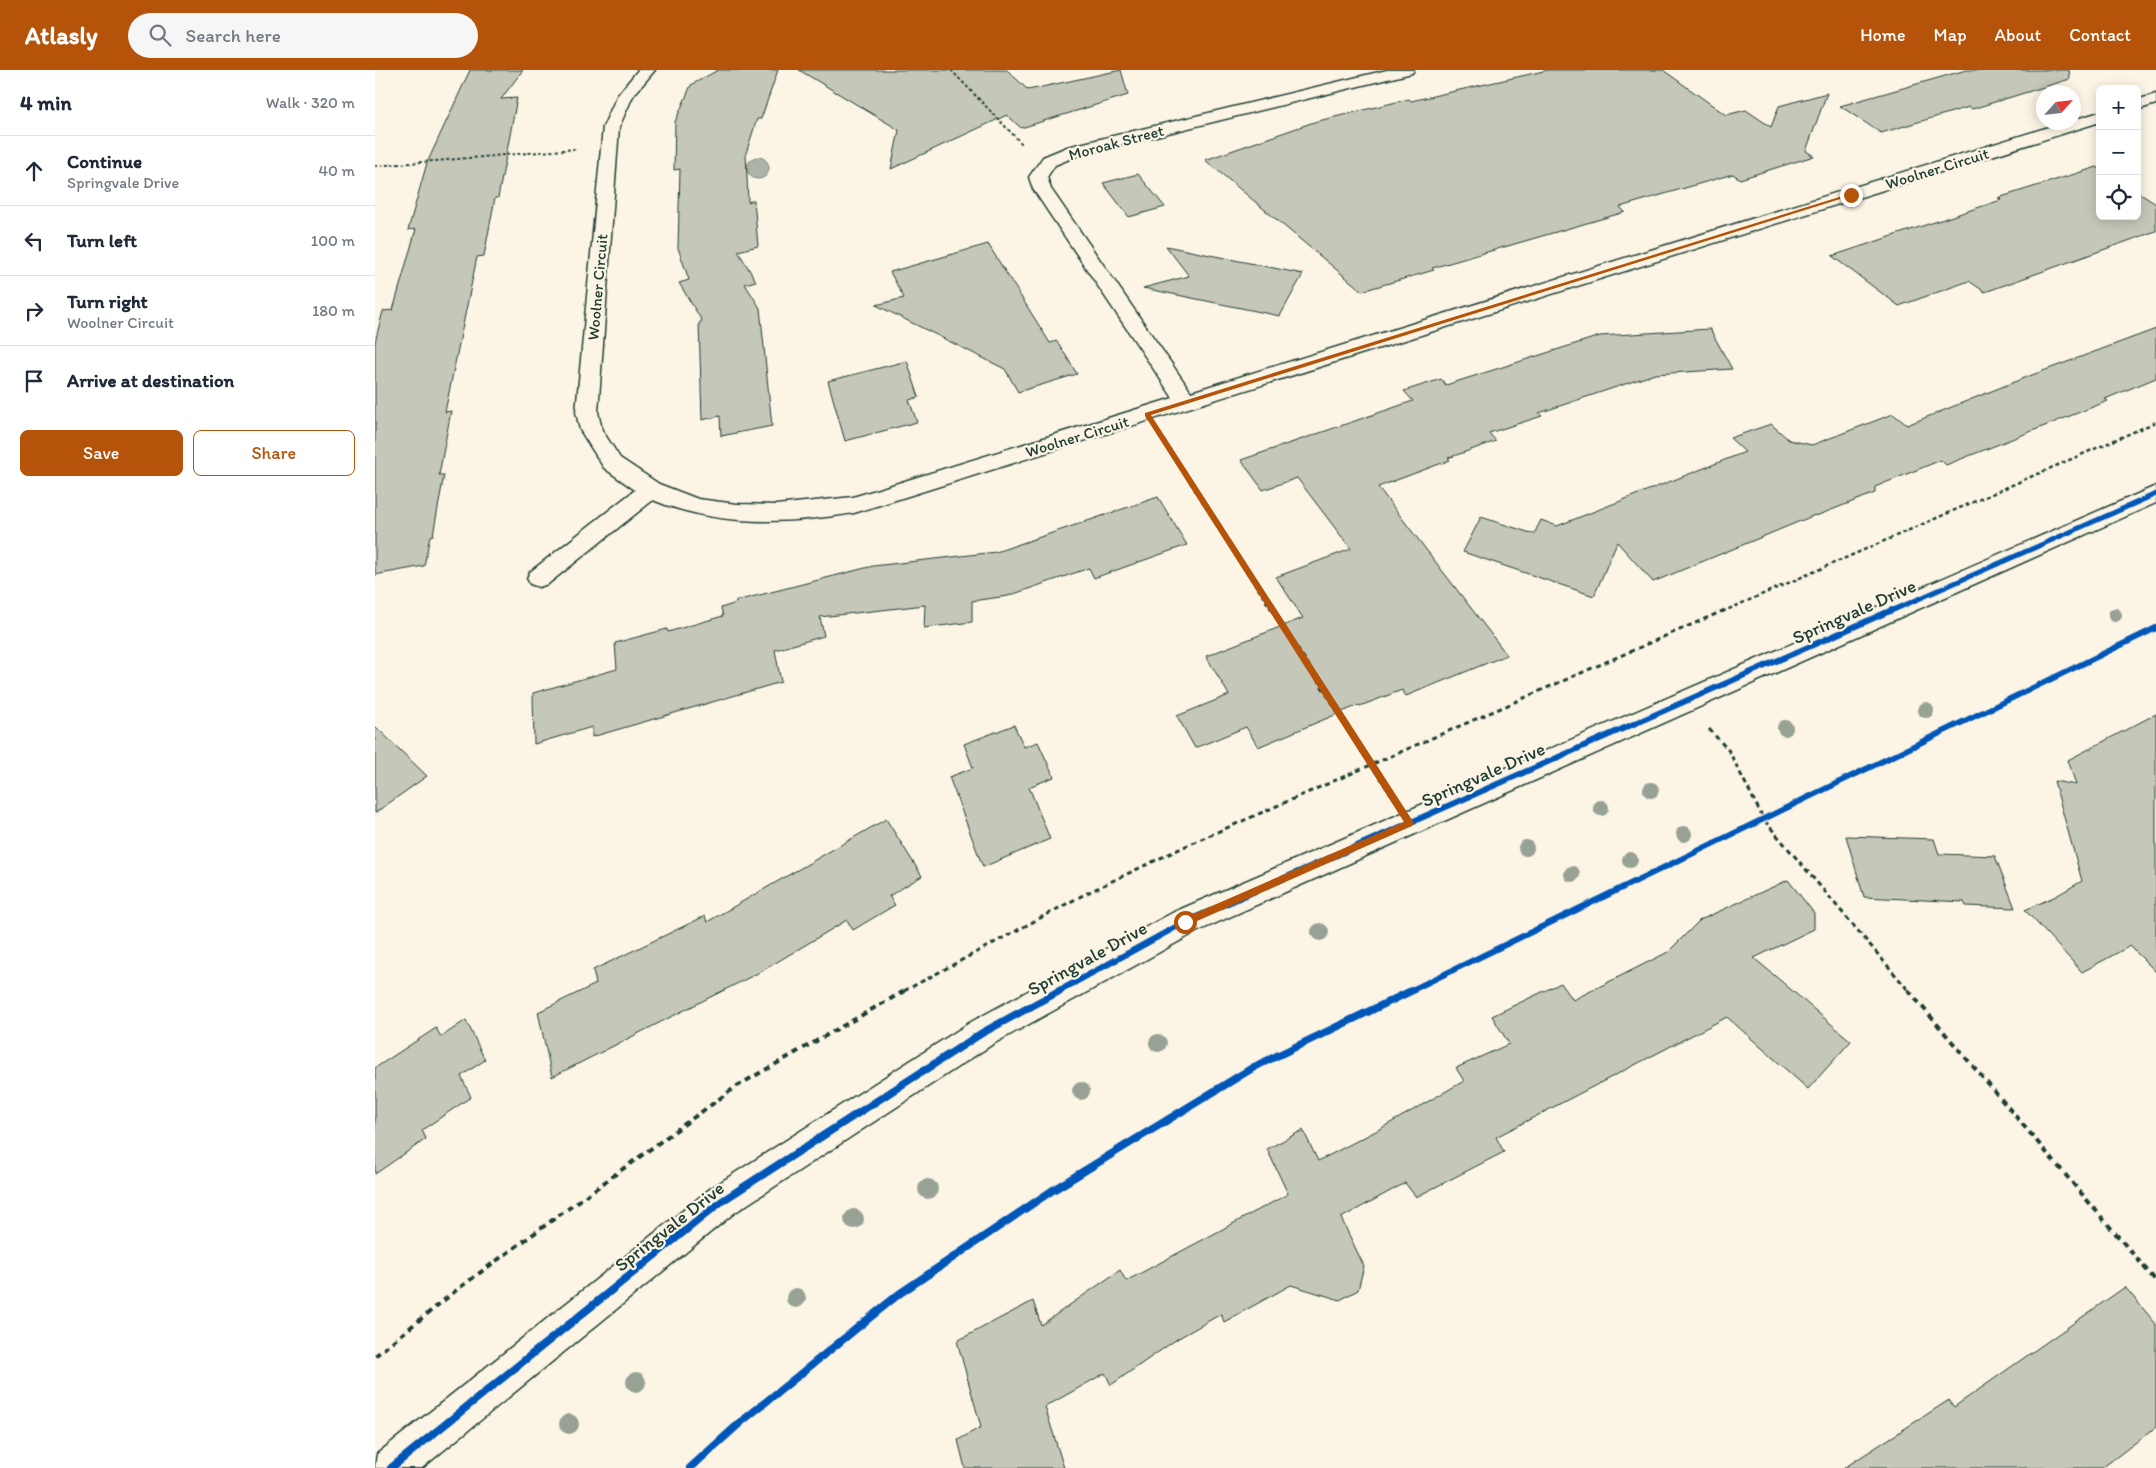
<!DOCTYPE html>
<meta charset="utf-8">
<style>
:root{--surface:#fff;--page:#f6f6f7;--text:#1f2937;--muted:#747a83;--line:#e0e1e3;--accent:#b45309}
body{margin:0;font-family:Itim,sans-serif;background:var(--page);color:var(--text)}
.controls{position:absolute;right:15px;top:15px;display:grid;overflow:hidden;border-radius:8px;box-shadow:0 2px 12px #0003}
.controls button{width:45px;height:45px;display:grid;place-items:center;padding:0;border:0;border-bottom:1px solid var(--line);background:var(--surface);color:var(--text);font:25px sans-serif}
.compass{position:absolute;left:1661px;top:15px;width:45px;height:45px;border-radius:50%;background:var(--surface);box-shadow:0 2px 12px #0003;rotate:63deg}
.stop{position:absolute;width:15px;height:15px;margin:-11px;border:4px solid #b45309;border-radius:50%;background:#fff}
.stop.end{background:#b45309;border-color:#fff;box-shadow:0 1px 5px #0008}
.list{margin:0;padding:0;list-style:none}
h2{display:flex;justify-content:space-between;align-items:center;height:65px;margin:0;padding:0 20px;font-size:21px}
h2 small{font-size:16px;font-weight:400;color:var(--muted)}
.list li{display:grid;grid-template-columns:32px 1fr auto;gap:15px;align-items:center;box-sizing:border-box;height:70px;padding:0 20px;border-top:1px solid var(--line)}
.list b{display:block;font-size:19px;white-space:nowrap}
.list p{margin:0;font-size:16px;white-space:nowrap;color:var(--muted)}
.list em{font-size:16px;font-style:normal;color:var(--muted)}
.actions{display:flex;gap:10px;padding:15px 20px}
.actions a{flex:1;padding:11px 0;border:1px solid var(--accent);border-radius:8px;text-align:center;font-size:18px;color:var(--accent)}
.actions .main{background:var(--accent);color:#fff}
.icon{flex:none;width:28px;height:28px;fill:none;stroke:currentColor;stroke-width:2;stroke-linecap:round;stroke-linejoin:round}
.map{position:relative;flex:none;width:1781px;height:1398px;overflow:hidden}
header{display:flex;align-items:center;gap:30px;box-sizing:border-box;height:70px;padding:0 25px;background:var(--accent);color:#fff}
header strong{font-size:24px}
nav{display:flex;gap:28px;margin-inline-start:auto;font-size:18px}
.search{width:350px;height:45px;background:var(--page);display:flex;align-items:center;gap:12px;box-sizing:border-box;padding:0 18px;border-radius:28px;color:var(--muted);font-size:19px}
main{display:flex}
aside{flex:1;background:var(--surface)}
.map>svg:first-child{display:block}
.water{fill:#aeb3a7;stroke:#758479}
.building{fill:#c5c7b9;stroke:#1f3d34}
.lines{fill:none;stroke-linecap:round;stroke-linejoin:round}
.minor-casing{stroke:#1f3d34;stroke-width:3}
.secondary-casing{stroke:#1f3d34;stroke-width:3}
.path-far3{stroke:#1f3d34;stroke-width:2;stroke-dasharray:3 2.5;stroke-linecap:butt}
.path-far2{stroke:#1f3d34;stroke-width:2.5;stroke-dasharray:4 3;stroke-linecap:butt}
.path-far1{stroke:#1f3d34;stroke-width:3;stroke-dasharray:5 4;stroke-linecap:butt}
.path{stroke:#1f3d34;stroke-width:4;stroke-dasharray:6 5;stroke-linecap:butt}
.minor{fill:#fcf5e5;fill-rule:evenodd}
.secondary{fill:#fcf5e5;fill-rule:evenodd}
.cycleway-far2-casing{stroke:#fcf5e5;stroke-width:8}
.cycleway-far1-casing{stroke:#fcf5e5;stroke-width:9}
.cycleway-casing{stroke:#fcf5e5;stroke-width:11}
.cycleway-far2{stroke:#0057b8;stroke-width:5}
.cycleway-far1{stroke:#0057b8;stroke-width:6}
.cycleway{stroke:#0057b8;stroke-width:8}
.tree{fill:#97a194}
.route{fill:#b45309}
.labels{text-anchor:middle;stroke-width:4.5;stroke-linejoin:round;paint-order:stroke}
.far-street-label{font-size:16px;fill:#1f3d34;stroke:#fcf5e5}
.street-label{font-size:19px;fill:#1f3d34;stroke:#fcf5e5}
</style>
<header>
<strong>Atlasly</strong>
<div class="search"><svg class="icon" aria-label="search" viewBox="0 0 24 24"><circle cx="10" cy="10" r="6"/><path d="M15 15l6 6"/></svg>Search here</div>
<nav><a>Home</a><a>Map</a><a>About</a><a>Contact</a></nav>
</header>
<main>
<aside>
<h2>4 min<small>Walk · 320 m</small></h2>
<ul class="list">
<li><svg class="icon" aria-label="ahead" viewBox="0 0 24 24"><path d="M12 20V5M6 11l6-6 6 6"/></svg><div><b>Continue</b><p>Springvale Drive</p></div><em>40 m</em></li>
<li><svg class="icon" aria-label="left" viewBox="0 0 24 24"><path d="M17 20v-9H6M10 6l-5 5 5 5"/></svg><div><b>Turn left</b></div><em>100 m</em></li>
<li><svg class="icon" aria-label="right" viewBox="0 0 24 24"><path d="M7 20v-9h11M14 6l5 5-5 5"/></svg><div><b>Turn right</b><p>Woolner Circuit</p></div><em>180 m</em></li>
<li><svg class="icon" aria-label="arrive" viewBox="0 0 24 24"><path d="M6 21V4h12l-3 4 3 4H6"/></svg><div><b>Arrive at destination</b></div></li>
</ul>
<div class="actions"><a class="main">Save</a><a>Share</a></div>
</aside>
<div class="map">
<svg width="1781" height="1398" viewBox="0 0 1781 1398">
<rect width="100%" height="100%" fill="#fcf5e5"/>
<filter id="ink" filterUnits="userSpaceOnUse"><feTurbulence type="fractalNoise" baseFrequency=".02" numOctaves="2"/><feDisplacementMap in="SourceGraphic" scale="10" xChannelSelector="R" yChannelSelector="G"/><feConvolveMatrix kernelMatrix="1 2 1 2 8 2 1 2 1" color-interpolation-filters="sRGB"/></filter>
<g filter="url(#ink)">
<path class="water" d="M372 98a11 11 0 1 1 22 0a11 11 0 1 1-22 0Z"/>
<path class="building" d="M95 0H148L126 29 142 28 123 128H120L109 186 102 187 70 342 76 341 64 405H69L58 465 55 466 49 496 0 505V272L8 241 18 240 41 159 33 160 52 93Z
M343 0H403L386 49H382L371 83 373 132 379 130 383 176 363 181 381 211 370 214 385 238 397 356 346 366 345 346 327 350 324 253 327 251 304 213 314 210 303 178 305 99 299 100 300 52 316 15Z
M424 0H632L653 20 746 0 753 25 646 58 632 45 516 99 524 60Z
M1173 0H1288L1351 45 1371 40 1396 57 1404 36 1452 23 1431 81 1439 86 1365 109 1358 104 1245 137 1250 142 1057 198 1059 200 987 221 830 90 939 52 1034 29 1036 31Z
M1591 0H1694L1695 9 1597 39 1594 37 1506 63 1465 36Z
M1722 97 1725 99V146H1762V122L1781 134V161L1610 222 1594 211 1524 236 1457 186 1626 130 1623 128Z
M763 104 790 137 754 147 728 113Z
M613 174 675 273 682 271 702 304 643 322 630 299 501 235 529 228 515 202Z
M791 176 928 204 905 246 768 218 814 206Z
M1335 259 1357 299 1280 304 1164 343 1167 346 1114 363 1121 371 1073 388 1075 390 1003 417 1132 585 1031 626 1027 620 985 636 984 635 883 677 871 657 820 678 802 646 854 625 831 586 928 548 901 507 976 479 922 408 888 420 866 390 1038 331 1029 321 1066 309 1071 315 1225 266Z
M1781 259V308L1730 329 1733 331 1571 395 1566 390 1500 417V423L1441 446 1440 445 1278 512 1242 472 1219 526 1088 482 1106 447 1159 464 1166 450 1182 456 1370 382 1355 368 1396 354 1414 370 1437 375 1518 344 1532 355 1649 308Z
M532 291 544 327 534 330 542 352 470 371 453 311Z
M783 427 812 475 719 508 714 498 633 526 597 531V552L549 558 550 535 445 547 449 566 400 580 406 612 217 667V657L159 674 158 623 242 599 240 573 292 559 293 562 348 546 346 538 361 533V531L498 496 621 482Z
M1781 644V902L1755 876 1707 902 1650 840 1681 826 1707 811 1679 711 1701 715 1693 690Z
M639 655 649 677 663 672 679 707 654 717 675 769 608 797 574 707 598 698 589 674Z
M0 656 52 706 0 743Z
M511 749 547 806 514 826 520 835 478 860 472 850 387 901 177 1007 163 942 221 914 218 900 330 846 332 852Z
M1471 766 1559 769 1564 784 1620 786 1640 838 1591 836 1589 832 1489 827Z
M1413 810 1439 843V859L1379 888 1476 971 1433 1019 1352 947 1121 1067 1129 1082 1041 1127 1030 1113 966 1148 989 1196 983 1220 965 1230 916 1215 849 1252 846 1244 802 1269 736 1315 730 1303 670 1337 689 1398H590L583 1370 606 1357 582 1271 658 1231 666 1255 745 1200 751 1211 913 1124 892 1079 928 1060 943 1091 1003 1060 1089 1011 1081 998 1134 974 1117 946 1186 913 1198 930 1293 882 1325 850Z
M91 950 110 990 86 1006 96 1027 47 1060 51 1069 0 1104V998L61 958 66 967Z
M1750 1217 1781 1254V1357L1727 1398H1469L1574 1330 1579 1337Z"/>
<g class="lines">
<defs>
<path id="minor" d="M263 0H280L258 26 244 57 223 342 227 360 245 388 284 414 323 429 362 434 401 435 478 427 798 328 658 119 654 107 668 87 692 77 1012 0H1039L1037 3 704 85 680 95 672 107 676 119 816 322 1690 52H1698V50L1725 42V52L479 443C412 454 343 457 278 430L173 514 164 517 155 514 152 508 155 502 260 420 229 398 205 360 201 342 228 57 242 26Z
M1781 24V34L1762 40V30Z"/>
<path id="secondary" d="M1781 416V433L821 862 618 974 359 1143 47 1398H0L2 1384 335 1119 596 952 799 842Z"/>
</defs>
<use href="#minor" class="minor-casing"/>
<use href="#secondary" class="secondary-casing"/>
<path class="path-far3" d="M576 0 648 75
M0 96 201 79"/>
<path class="path-far2" d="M789 371 898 542
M1347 542 1781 352"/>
<path class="path-far1" d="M898 540 1015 723
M1334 659 1354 681 1389 750 1534 921
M529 921 712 823 815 774 1350 540"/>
<path class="path" d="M1533 920 1781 1211
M0 1286 84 1218 362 1016 531 920"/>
<use href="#minor" class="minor"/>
<use href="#secondary" class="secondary"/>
<defs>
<path id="cycleway-far2" d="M1514 542 1781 424"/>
<path id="cycleway-far1" d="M684 921 810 852 1517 540
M1035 921 1781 558"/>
<path id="cycleway" d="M16 1398 347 1131 607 963 686 920
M315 1398 366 1352 524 1224 678 1120 879 997 1038 920"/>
</defs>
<use href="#cycleway-far2" class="cycleway-far2-casing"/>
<use href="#cycleway-far1" class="cycleway-far1-casing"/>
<use href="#cycleway" class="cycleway-casing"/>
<use href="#cycleway-far2" class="cycleway-far2"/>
<use href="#cycleway-far1" class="cycleway-far1"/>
<use href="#cycleway" class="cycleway"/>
</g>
<g class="tree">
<circle cx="1740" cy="545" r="7"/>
<circle cx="1551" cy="640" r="8"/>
<circle cx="1410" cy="658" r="8"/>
<circle cx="1276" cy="720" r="8"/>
<circle cx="1226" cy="738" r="8"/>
<circle cx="1309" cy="764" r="8"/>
<circle cx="1151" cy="778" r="8"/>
<circle cx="1255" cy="790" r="8"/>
<circle cx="1197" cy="804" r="8"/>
<circle cx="945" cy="862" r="9"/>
<circle cx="783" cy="973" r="9"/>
<circle cx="706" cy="1021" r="9"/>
<circle cx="553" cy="1119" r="10"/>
<circle cx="479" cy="1149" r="10"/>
<circle cx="421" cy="1228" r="10"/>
<circle cx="261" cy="1312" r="10"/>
<circle cx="194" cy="1354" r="10"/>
</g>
</g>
<path class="route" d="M1474 124 1478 125 776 345 1039 753 1037 756 813 855H807V849L1029 752 770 346V343Z"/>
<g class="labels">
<g class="far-street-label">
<text transform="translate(741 72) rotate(-15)" y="6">Moroak Street</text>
<text transform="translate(1562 98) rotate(-17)" y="6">Woolner Circuit</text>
<text transform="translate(222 217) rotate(-85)" y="6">Woolner Circuit</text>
<text transform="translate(702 366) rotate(-17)" y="6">Woolner Circuit</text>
</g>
<g class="street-label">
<text transform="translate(1479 541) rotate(-24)" y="7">Springvale Drive</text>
<text transform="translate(1108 704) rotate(-24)" y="7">Springvale Drive</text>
<text transform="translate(712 888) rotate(-29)" y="7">Springvale Drive</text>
<text transform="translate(294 1156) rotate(-38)" y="7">Springvale Drive</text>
</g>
</g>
</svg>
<div class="controls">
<button>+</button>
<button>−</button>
<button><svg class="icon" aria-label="locate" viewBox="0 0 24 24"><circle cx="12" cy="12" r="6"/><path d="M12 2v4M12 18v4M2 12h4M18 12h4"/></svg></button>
</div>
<svg class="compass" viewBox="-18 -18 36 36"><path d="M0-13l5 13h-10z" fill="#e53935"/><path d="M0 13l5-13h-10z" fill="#747a83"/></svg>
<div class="stop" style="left:810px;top:852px"></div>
<div class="stop end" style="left:1476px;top:125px"></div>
</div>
</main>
